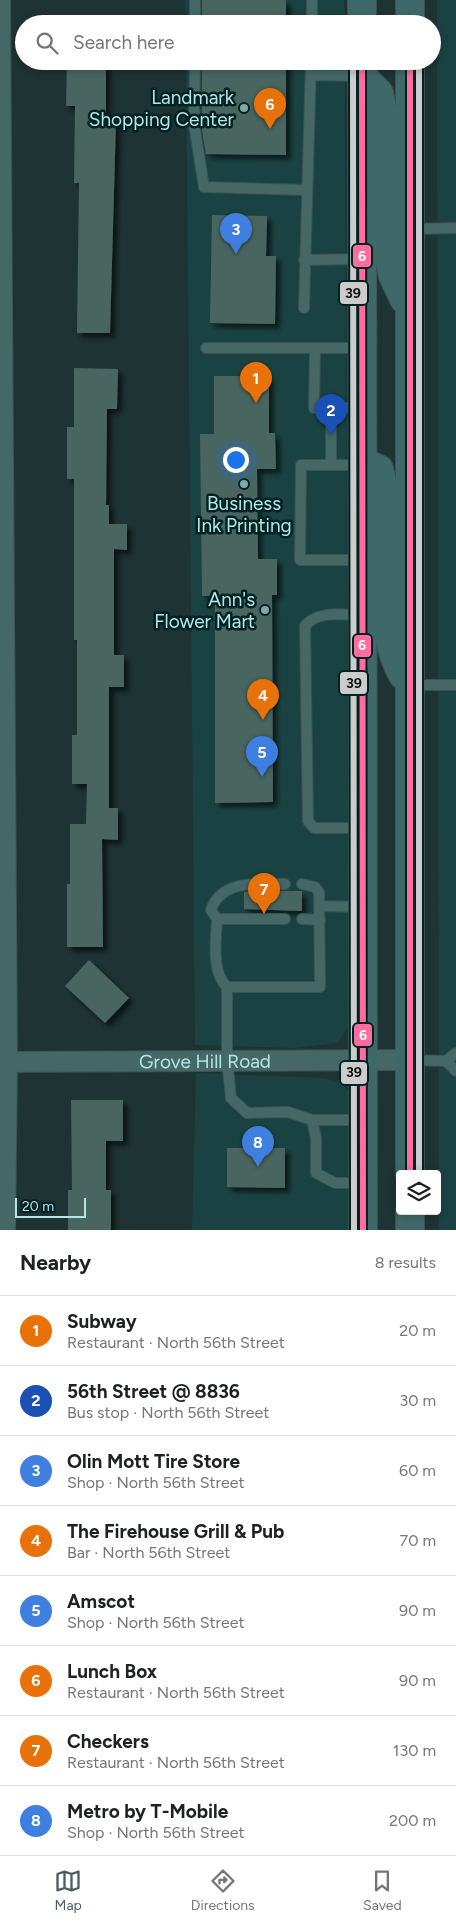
<!DOCTYPE html>
<meta charset="utf-8">
<style>
:root{--surface:#fff;--page:#f2f2f2;--text:#202124;--muted:#757577;--line:#e0e0e0;--accent:#4b5e5f}
body{margin:0;font-family:Figtree,sans-serif;background:var(--page);color:var(--text)}
.controls{position:absolute;right:15px;bottom:15px;display:grid;overflow:hidden;border-radius:5px;box-shadow:0 2px 8px #0003}
.controls button{width:45px;height:45px;display:grid;place-items:center;padding:0;border:0;border-bottom:1px solid var(--line);background:var(--surface);color:var(--text);font:25px sans-serif}
.scale{position:absolute;left:15px;bottom:12px;width:71px;box-sizing:border-box;padding-left:5px;border:2px solid #b3e7e6;border-top:0;font-size:14px;line-height:18px;white-space:nowrap;color:#b3e7e6;-webkit-text-stroke:4px #022;paint-order:stroke}
.you{position:absolute;left:235px;top:459px;width:18px;height:18px;margin:-12px;border:4px solid #fff;border-radius:50%;background:#1a73e8;box-shadow:0 0 0 8px #1a73e833}
.badge{display:grid;place-items:center;width:32px;height:32px;border-radius:50%;background:var(--accent);color:#fff;font-size:16px;font-weight:700}
.pin{position:absolute;translate:-50% -41px;filter:drop-shadow(0 1px 2px #0008)}
.pin::after{content:'';position:absolute;top:26px;width:18px;height:15px;background:inherit;clip-path:polygon(0 0,100% 0,50% 100%)}
.list{margin:0;padding:0;list-style:none}
h2{display:flex;justify-content:space-between;align-items:center;height:65px;margin:0;padding:0 20px;font-size:21px}
h2 small{font-size:16px;font-weight:400;color:var(--muted)}
.list li{display:grid;grid-template-columns:32px 1fr auto;gap:15px;align-items:center;box-sizing:border-box;height:70px;padding:0 20px;border-top:1px solid var(--line)}
.list b{display:block;font-size:19px;white-space:nowrap}
.list p{margin:0;font-size:16px;white-space:nowrap;color:var(--muted)}
.list em{font-size:16px;font-style:normal;color:var(--muted)}
.icon{flex:none;width:28px;height:28px;fill:none;stroke:currentColor;stroke-width:2;stroke-linecap:round;stroke-linejoin:round}
.map{position:relative;flex:none;width:456px;height:1230px;overflow:hidden}
.search{position:absolute;background:var(--surface);box-shadow:0 2px 8px #0003;left:15px;right:15px;top:15px;height:55px;display:flex;align-items:center;gap:12px;box-sizing:border-box;padding:0 18px;border-radius:28px;color:var(--muted);font-size:19px}
.sheet{height:625px;background:var(--surface)}
nav{display:flex;justify-content:space-around;align-items:center;box-sizing:border-box;height:70px;border-top:1px solid var(--line);background:var(--surface);font-size:14px;color:var(--muted)}
nav a{display:grid;justify-items:center;gap:2px}
nav .on{color:var(--accent)}
.map>svg:first-child{display:block}
.built{fill:#1b4242}
.building{fill:#496561;filter:url(#shadow)}
.lines{fill:none;stroke-linecap:round;stroke-linejoin:round}
.lane-casing{stroke:#3a5252;stroke-width:12}
.street-casing{stroke:#3a5252;stroke-width:22}
.primary-casing{stroke:#3a5252;stroke-width:30}
.lane{stroke:#456867;stroke-width:10}
.street{stroke:#456867;stroke-width:20}
.primary{stroke:#3f6969;stroke-width:28}
.bus-1-casing{stroke:#022;stroke-width:10}
.bus-2-casing{stroke:#022;stroke-width:10}
.bus-1{stroke:#ff6c9d;stroke-width:6}
.bus-2{stroke:#ccc;stroke-width:6}
.poi-dot{fill:#7fa8a7;stroke:#022;stroke-width:2}
.labels{text-anchor:middle;stroke-width:5;stroke-linejoin:round;paint-order:stroke}
.poi-label{font-size:19px;fill:#b3e7e6;stroke:#022;text-anchor:end}
.street-label{font-size:19px;fill:#b3e7e6;stroke:#022}
.line-badge{stroke:#022;stroke-width:2}
.badge-label{font-size:14px;text-anchor:middle;font-weight:bold;fill:#fff}
.pale-badge-label{font-size:14px;text-anchor:middle;font-weight:bold;fill:#111}
</style>
<div class="map">
<svg width="456" height="1230" viewBox="0 0 456 1230">
<defs>
<filter id="shadow"><feDropShadow dx="4.5" dy="4.5" stdDeviation="2.5" flood-color="#0009"/></filter>
</defs>
<rect width="100%" height="100%" fill="#1e3333"/>
<path class="built" d="M185 0H344L345 24H186Z
M437 0H456V1230H439Z
M186 61H345L348 1027 338 1043 294 1048 195 1045Z
M196 1073 322 1078 341 1082 353 1097V1230H192Z"/>
<path class="building" d="M202 0H286V24H202Z
M67 61H106V119H116L110 333H77L79 183H74L75 106H66Z
M202 61H286V155L206 154 202 131Z
M212 215 267 216 266 256H276L275 324 210 323Z
M74 368 118 369 117 409H107L106 505H109V524H127V550L114 549V655H124V687H109V808H118V840L102 839 103 947H67V884H70V824H86L87 784H72V735H77V640H74V479H67V427H74Z
M214 376H269V433H275L276 469H257L258 559H277V595H272L273 802 215 803V596H202L200 434H214Z
M264 891H302V911L244 909V892Z
M89 960 129 998 105 1023 65 986Z
M71 1100H123V1141H106V1190H111V1230H68V1190H72Z
M227 1148H285V1188L227 1187Z"/>
<g class="lines">
<defs>
<path id="lane" d="M195 0V24
M312 24V0
M195 61 194 124 204 187 307 190
M311 75 360 76
M412 229 456 228
M304 260 360 259
M304 308 311 61
M206 348H362
M315 348 314 408H362
M331 408V465
M360 560H300L301 465H362
M362 615C343 615 318 610 305 626L308 821 314 828H362
M410 685H456
M302 884 315 887 319 892 320 987H227V1060L231 1098 247 1113 288 1112 312 1120H362
M320 906 361 907
M217 919 211 910C221 879 259 884 285 884
M302 919 320 920
M227 987C211 972 216 940 217 919H285
M410 1060 446 1061 456 1053
M446 1061 456 1071
M312 1120 316 1138V1173L335 1183H361"/>
<g id="street">
<path d="M0 0 7 1062 5 1230"/>
<path id="s1" d="M0 1062 409 1060"/>
</g>
<path id="primary" d="M362 0V24
M410 24V0
M362 61 363 1230
M363 77 379 93 384 119 388 167 389 255 393 276 404 299
M363 465 372 466 379 469C396 530 372 625 403 675
M410 1174V61
M410 1211V1230"/>
</defs>
<use href="#lane" class="lane-casing"/>
<use href="#street" class="street-casing"/>
<use href="#primary" class="primary-casing"/>
<use href="#lane" class="lane"/>
<use href="#street" class="street"/>
<use href="#primary" class="primary"/>
<defs>
<path id="bus-1" d="M362 61 363 1230
M410 61V1174"/>
<path id="bus-2" d="M353 61 354 1230
M419 61V1174"/>
</defs>
<use href="#bus-1" class="bus-1-casing"/>
<use href="#bus-2" class="bus-2-casing"/>
<use href="#bus-1" class="bus-1"/>
<use href="#bus-2" class="bus-2"/>
</g>
<g class="poi-dot">
<circle cx="244" cy="108" r="5"/>
<circle cx="244" cy="484" r="5"/>
<circle cx="265" cy="610" r="5"/>
</g>
<g class="labels">
<g class="poi-label">
<text x="234" y="104">Landmark<tspan x="234" dy="22">Shopping Center</tspan></text>
<text x="244" y="510" text-anchor="middle">Business<tspan x="244" dy="22">Ink Printing</tspan></text>
<text x="255" y="606">Ann's<tspan x="255" dy="22">Flower Mart</tspan></text>
</g>
<g class="street-label">
<text dy="7" stroke="none"><textPath href="#s1" startOffset="205">Grove Hill Road</textPath></text>
</g>
</g>
<g class="line-badge">
<rect x="352" y="244" width="20" height="24" rx="5" fill="#ff6c9d"/>
<rect x="339" y="281" width="29" height="24" rx="5" fill="#ccc"/>
<rect x="353" y="634" width="19" height="24" rx="5" fill="#ff6c9d"/>
<rect x="339" y="671" width="29" height="24" rx="5" fill="#ccc"/>
<rect x="353" y="1023" width="20" height="24" rx="5" fill="#ff6c9d"/>
<rect x="340" y="1061" width="28" height="24" rx="5" fill="#ccc"/>
</g>
<g class="badge-label">
<text x="362" y="261">6</text>
<text x="362" y="650">6</text>
<text x="363" y="1040">6</text>
</g>
<g class="pale-badge-label">
<text x="353" y="298">39</text>
<text x="354" y="688">39</text>
<text x="354" y="1077">39</text>
</g>
</svg>
<div class="controls">
<button><svg class="icon" aria-label="layers" viewBox="0 0 24 24"><path d="M12 4l9 5-9 5-9-5zM3 14l9 5 9-5"/></svg></button>
</div>
<div class="scale">20 m</div>
<div class="you"></div>
<div class="pin badge" style="left:256px;top:403px;background:#e8710a">1</div>
<div class="pin badge" style="left:331px;top:435px;background:#1a4fb4">2</div>
<div class="pin badge" style="left:236px;top:254px;background:#3f7fe0">3</div>
<div class="pin badge" style="left:263px;top:720px;background:#e8710a">4</div>
<div class="pin badge" style="left:262px;top:777px;background:#3f7fe0">5</div>
<div class="pin badge" style="left:270px;top:129px;background:#e8710a">6</div>
<div class="pin badge" style="left:264px;top:914px;background:#e8710a">7</div>
<div class="pin badge" style="left:258px;top:1167px;background:#3f7fe0">8</div>
<div class="search"><svg class="icon" aria-label="search" viewBox="0 0 24 24"><circle cx="10" cy="10" r="6"/><path d="M15 15l6 6"/></svg>Search here</div>
</div>
<section class="sheet">
<h2>Nearby<small>8 results</small></h2>
<ul class="list">
<li><span class="badge" style="background:#e8710a">1</span><div><b>Subway</b><p>Restaurant · North 56th Street</p></div><em>20 m</em></li>
<li><span class="badge" style="background:#1a4fb4">2</span><div><b>56th Street @ 8836</b><p>Bus stop · North 56th Street</p></div><em>30 m</em></li>
<li><span class="badge" style="background:#3f7fe0">3</span><div><b>Olin Mott Tire Store</b><p>Shop · North 56th Street</p></div><em>60 m</em></li>
<li><span class="badge" style="background:#e8710a">4</span><div><b>The Firehouse Grill &amp; Pub</b><p>Bar · North 56th Street</p></div><em>70 m</em></li>
<li><span class="badge" style="background:#3f7fe0">5</span><div><b>Amscot</b><p>Shop · North 56th Street</p></div><em>90 m</em></li>
<li><span class="badge" style="background:#e8710a">6</span><div><b>Lunch Box</b><p>Restaurant · North 56th Street</p></div><em>90 m</em></li>
<li><span class="badge" style="background:#e8710a">7</span><div><b>Checkers</b><p>Restaurant · North 56th Street</p></div><em>130 m</em></li>
<li><span class="badge" style="background:#3f7fe0">8</span><div><b>Metro by T-Mobile</b><p>Shop · North 56th Street</p></div><em>200 m</em></li>
</ul>
</section>
<nav>
<a class="on"><svg class="icon" aria-label="map" viewBox="0 0 24 24"><path d="M3 6l6-2 6 2 6-2v14l-6 2-6-2-6 2zM9 4v14M15 6v14"/></svg>Map</a>
<a><svg class="icon" aria-label="directions" viewBox="0 0 24 24"><path d="M12 3l9 9-9 9-9-9zM9 14v-3h6M13 9l2 2-2 2"/></svg>Directions</a>
<a><svg class="icon" aria-label="saved" viewBox="0 0 24 24"><path d="M7 4h10v16l-5-4-5 4z"/></svg>Saved</a>
</nav>
